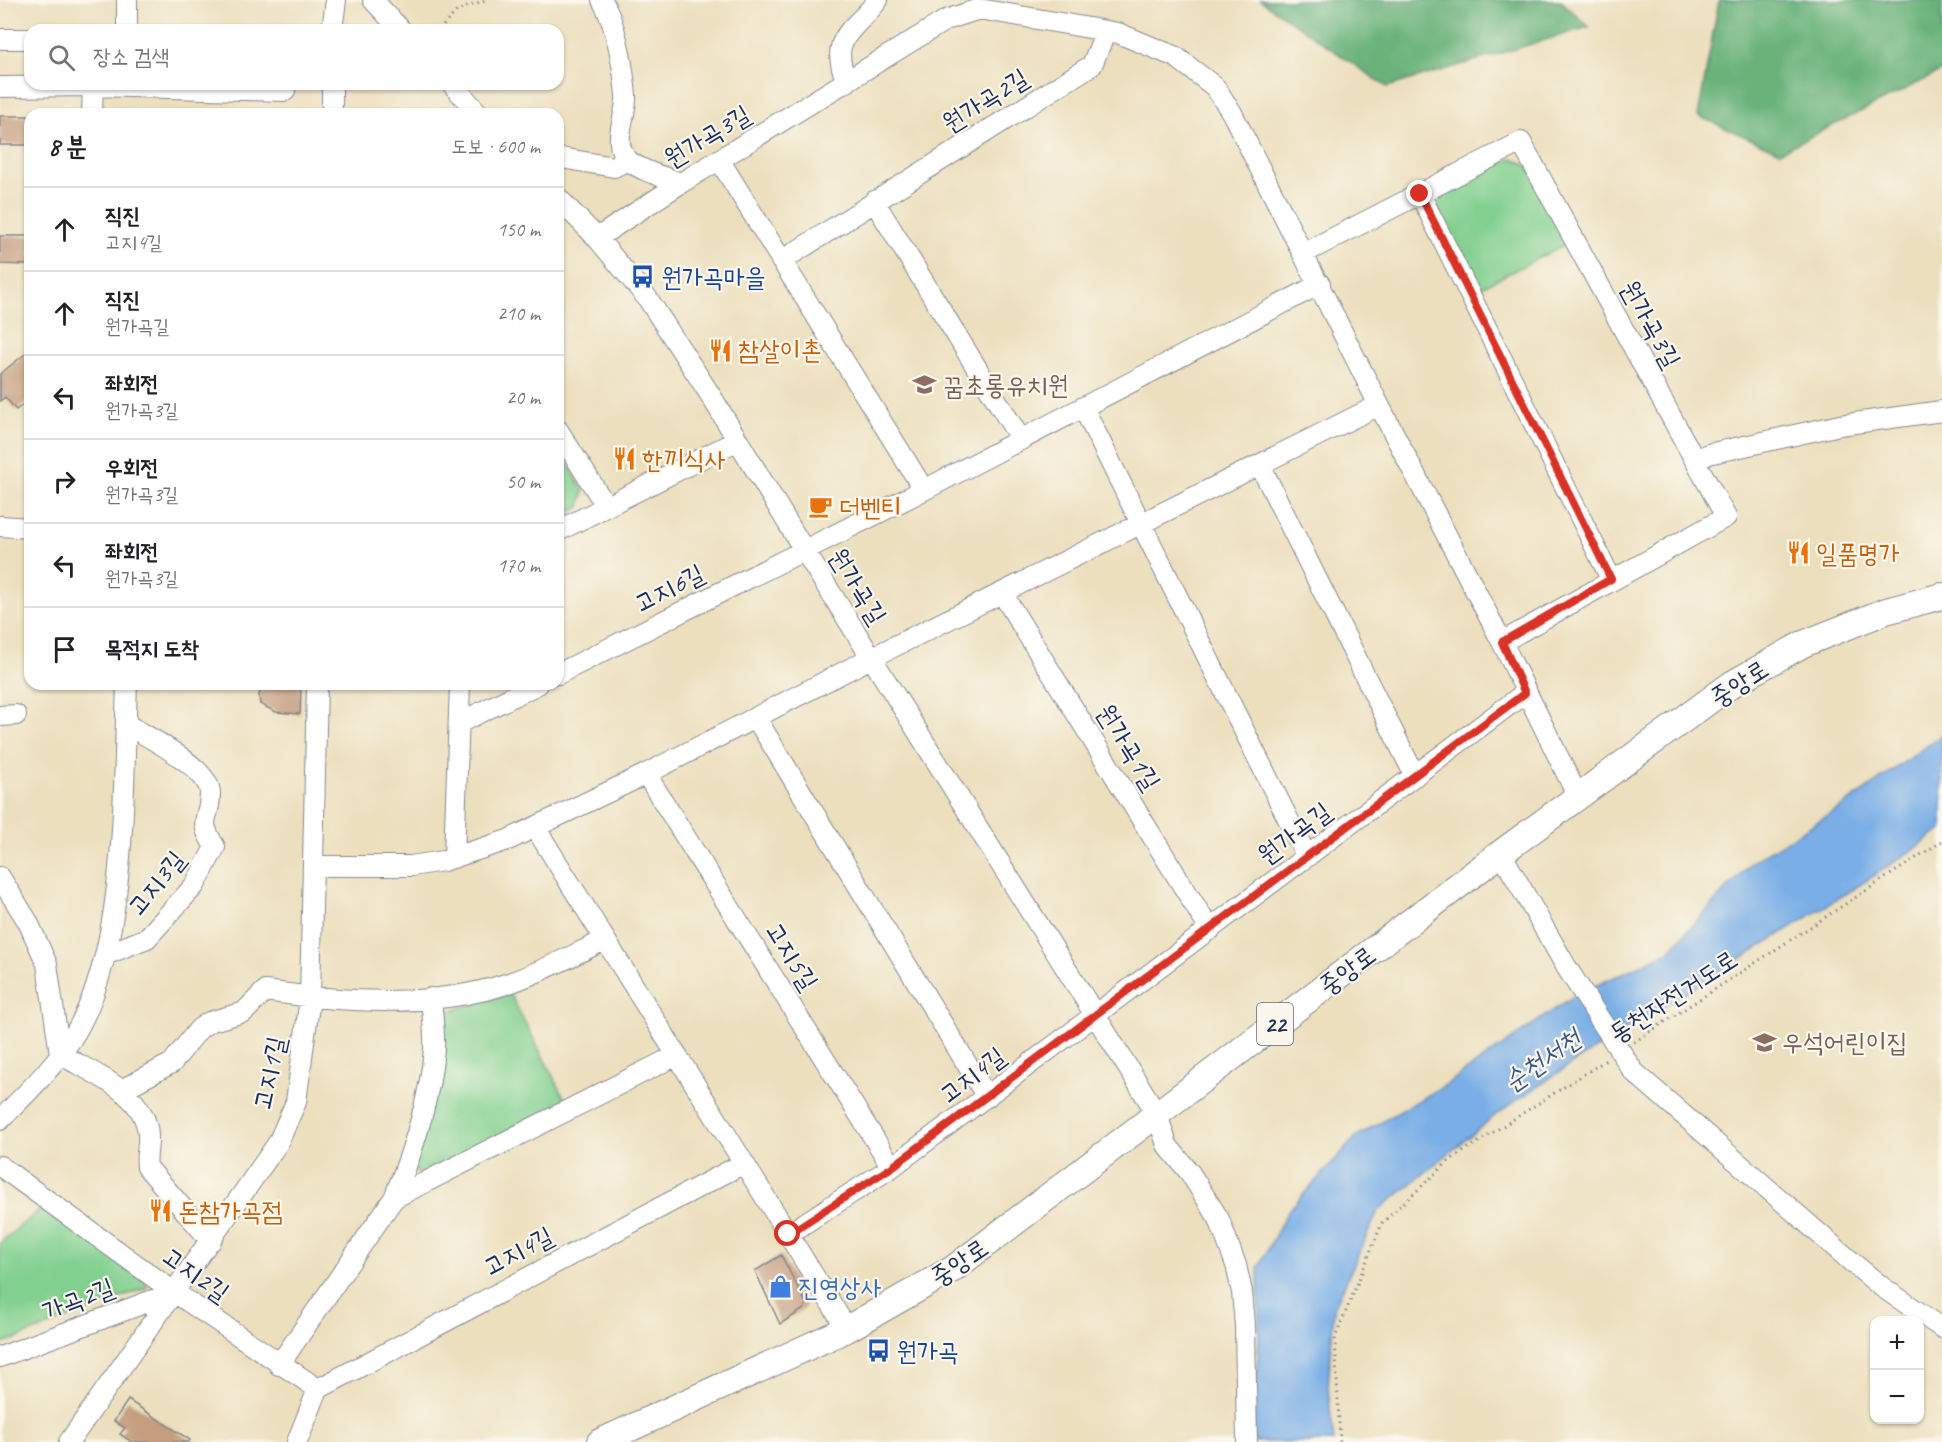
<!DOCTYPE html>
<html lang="ko">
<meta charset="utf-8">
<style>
:root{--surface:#fff;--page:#f6f6f6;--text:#202124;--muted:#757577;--line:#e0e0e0}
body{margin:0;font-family:Caveat,"Poor Story",sans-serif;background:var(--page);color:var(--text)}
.controls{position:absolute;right:18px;bottom:18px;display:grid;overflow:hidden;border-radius:12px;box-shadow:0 2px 4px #0004}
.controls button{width:54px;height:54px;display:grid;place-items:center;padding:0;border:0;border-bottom:2px solid var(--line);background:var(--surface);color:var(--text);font:30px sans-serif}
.stop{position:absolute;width:18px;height:18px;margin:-14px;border:4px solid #d93025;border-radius:50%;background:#fff}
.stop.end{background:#d93025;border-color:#fff;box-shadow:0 2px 6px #0008}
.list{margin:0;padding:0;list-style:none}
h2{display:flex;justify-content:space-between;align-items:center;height:78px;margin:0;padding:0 24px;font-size:26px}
h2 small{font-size:20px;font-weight:400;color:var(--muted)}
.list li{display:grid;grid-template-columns:39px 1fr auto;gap:18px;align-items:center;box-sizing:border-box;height:84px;padding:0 24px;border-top:2px solid var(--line)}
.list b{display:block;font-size:22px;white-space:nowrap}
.list p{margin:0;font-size:20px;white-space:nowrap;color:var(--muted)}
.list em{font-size:20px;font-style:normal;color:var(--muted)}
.icon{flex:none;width:33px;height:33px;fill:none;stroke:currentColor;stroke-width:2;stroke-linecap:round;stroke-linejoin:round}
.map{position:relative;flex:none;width:1942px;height:1442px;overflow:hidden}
.search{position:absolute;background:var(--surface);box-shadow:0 2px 4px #0004;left:24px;top:24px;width:540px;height:66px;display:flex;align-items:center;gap:15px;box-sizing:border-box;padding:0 21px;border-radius:18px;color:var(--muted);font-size:22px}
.panel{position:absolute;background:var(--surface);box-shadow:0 2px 4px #0004;left:24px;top:108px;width:540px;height:582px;border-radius:18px}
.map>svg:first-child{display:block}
.green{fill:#82d08f;stroke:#4e8076;stroke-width:1.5}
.forest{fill:#69b27a;stroke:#42706c;stroke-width:1.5}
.water{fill:#79aee6;stroke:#4a6ea2;stroke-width:1.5}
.building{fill:#c59d7f}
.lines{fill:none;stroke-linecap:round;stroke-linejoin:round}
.minor-casing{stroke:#84878e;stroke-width:22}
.major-casing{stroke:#84878e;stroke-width:28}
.path{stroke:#84878e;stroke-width:3;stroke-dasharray:1.5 4.5;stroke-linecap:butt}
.minor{stroke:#fff;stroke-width:20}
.major{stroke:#fff;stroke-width:26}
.minor-bridge-casing{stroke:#84878e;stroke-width:22;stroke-linecap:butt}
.minor-bridge{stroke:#fff;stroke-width:20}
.route{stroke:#d93025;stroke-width:8}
.labels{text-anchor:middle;stroke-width:4.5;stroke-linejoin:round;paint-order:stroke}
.shield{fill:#fbf7ec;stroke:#5e6b89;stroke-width:1.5}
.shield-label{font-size:24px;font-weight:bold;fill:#1b2f5e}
.street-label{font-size:26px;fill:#1b2f5e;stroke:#fbf7ec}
.transit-label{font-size:26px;fill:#164399;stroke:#fbf7ec;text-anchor:start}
.food-label{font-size:26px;fill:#c56008;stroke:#fbf7ec;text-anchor:start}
.education-label{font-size:26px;fill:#785e54;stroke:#fbf7ec;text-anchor:start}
.shop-label{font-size:26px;fill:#366cbe;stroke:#fbf7ec;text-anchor:start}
.water-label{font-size:27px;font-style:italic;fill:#375587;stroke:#fbf7ec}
</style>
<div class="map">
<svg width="1942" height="1442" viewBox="0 0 1942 1442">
<rect width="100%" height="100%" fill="#fbf7ec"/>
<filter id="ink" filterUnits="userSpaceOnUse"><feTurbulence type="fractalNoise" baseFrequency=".0167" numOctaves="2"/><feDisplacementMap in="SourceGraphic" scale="12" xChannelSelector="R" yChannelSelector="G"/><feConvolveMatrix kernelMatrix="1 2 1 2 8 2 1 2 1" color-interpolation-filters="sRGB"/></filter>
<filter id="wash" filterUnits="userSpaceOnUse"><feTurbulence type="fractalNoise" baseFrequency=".008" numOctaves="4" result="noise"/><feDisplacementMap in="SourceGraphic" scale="24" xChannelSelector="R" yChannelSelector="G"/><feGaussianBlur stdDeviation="1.35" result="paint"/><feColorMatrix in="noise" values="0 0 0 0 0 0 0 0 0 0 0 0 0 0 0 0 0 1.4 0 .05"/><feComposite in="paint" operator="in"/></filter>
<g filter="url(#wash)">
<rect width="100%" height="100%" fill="#ecdfbd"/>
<path class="green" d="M1512 158 1527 165 1568 243 1478 289 1434 209 1438 196Z
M558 448 584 491 580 507 558 519Z
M510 994 567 1103 421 1175 411 1167 437 1014Z
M43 1207 144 1278 148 1287 0 1345V1243Z"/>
<path class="forest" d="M1260 0H1560L1589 27 1387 87Z
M1719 0H1942V71L1780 152 1698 116Z"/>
<path class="water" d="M1942 735V830L1869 879 1579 1059 1497 1114 1378 1211 1334 1308 1328 1388 1334 1442H1253L1259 1337 1258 1268 1288 1211 1357 1136 1444 1086 1574 996 1668 952 1753 861 1840 808Z"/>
<g id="blocks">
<path class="building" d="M0 116H30V145H0Z
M0 236H30V265L0 264Z
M30 350V399L16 410 5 397 0 401V374Z
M266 684H301L300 714 276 712 260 704 259 694Z
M781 1255 806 1303 804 1309 780 1324 755 1271Z
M128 1400 190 1440 189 1442H132L120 1434 125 1428 114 1421Z"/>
</g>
</g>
<g filter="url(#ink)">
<use href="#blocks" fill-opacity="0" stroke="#84878e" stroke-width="1.5"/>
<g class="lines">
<defs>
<path id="minor" d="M373 0 401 30
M602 0C617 26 623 65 626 95 628 115 609 144 629 161 643 172 665 177 681 183
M127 30V0
M332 30 336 0
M0 39H30
M847 82C827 36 854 32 878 0
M452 84 479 114
M0 87 93 86 285 91
M92 114 93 86
M332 114V84
M561 158 614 167 628 160
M720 161 924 490
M1420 194 1611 579
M558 198 597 238 648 299 711 396 804 550 1157 1114 1167 1145 1190 1173 1219 1219 1236 1265 1242 1292 1245 1325 1247 1442
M874 201 1021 440
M597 238 681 183 946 20 979 9 1118 33 1176 57 1215 87 1232 113 1379 405 1502 642 1578 797
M1304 253 1521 142 1726 517 1502 642
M781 261 1092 65 1106 31
M1083 407 1307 857
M558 430 606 506
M1696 461 1708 454 1840 425 1942 411
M1260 465 1415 776
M0 526 30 528
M558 531 738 440
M1002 593 1210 930
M558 674 924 490 1320 284
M0 716 16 715
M756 718 987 1097
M459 723 538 684
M646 774 892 1167
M535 827 847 1329
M1501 853 1567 968
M454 858 460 684
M314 866H411L443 861 508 840 646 774 871 658 1379 405
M0 877 28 922 47 964 60 1054C91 1073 146 1092 148 1135 149 1146 145 1156 147 1167L211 1241
M105 955 147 938 195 885 215 847C196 816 210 822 210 794 211 768 146 736 126 724
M1633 1071 1854 1264 1882 1287 1942 1328
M123 1089 172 1063 199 1029 209 1022 244 1012 265 991C343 1002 433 1009 509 983 542 972 573 955 605 940
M0 1120C27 1093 58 1063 77 1030 128 941 123 785 127 684
M0 1166 174 1292 318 1389
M394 1198 677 1055
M788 1234 892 1167 1525 693
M0 1357 174 1292
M279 1365 394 1198C413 1151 430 1099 434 1049 435 1033 432 1014 431 998
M318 1389 744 1163
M69 1442 278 1143 296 1102 310 998 317 684
M297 1442 318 1389"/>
<path id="major" d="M600 1442 847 1329 953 1269 1501 853 1732 684 1803 644 1886 611 1942 596"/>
</defs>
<use href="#minor" class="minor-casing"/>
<use href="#major" class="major-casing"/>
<path class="path" d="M439 30 457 11 485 0
M1634 1042 1942 841
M1340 1442 1335 1338 1382 1223 1450 1160 1606 1060"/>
<use href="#minor" class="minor"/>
<use href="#major" class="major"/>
<defs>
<path id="minor-bridge" d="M1567 968 1633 1071"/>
</defs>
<use href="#minor-bridge" class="minor-bridge-casing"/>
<use href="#minor-bridge" class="minor-bridge"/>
</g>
</g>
<g class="lines" filter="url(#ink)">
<path class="route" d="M788 1234 892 1167 1525 693 1502 642 1611 579 1420 194"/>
</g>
<defs>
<symbol id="bus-bare" viewBox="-9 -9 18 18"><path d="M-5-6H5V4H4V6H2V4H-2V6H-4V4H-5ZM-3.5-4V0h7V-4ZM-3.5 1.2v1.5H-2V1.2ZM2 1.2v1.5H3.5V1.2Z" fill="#1a4fb4" stroke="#fbf7ec" stroke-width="2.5" paint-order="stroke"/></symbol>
<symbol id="restaurant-bare" viewBox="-9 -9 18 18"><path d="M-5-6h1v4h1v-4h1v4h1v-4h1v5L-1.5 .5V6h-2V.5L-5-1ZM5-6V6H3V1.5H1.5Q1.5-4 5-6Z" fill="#e8710a" stroke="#fbf7ec" stroke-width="2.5" paint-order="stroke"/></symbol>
<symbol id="school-bare" viewBox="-9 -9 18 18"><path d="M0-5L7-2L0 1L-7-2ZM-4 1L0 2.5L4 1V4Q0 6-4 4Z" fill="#8d6e63" stroke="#fbf7ec" stroke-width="2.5" paint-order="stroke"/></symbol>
<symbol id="cafe-bare" viewBox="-9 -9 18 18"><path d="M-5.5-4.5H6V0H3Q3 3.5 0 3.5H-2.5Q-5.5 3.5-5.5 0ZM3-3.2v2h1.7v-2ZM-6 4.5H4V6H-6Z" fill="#e8710a" stroke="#fbf7ec" stroke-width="2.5" paint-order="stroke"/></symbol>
<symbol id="shop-bare" viewBox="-9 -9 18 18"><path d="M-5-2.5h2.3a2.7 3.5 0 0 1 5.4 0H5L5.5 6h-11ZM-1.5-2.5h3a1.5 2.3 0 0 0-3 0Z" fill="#3f7fe0" stroke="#fbf7ec" stroke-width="2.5" paint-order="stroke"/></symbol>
</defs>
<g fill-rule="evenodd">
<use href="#bus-bare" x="626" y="260" width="33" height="33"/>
<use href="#restaurant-bare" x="704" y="334" width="33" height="33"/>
<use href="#school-bare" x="908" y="368" width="33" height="33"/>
<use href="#restaurant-bare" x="608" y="442" width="33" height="33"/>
<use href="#cafe-bare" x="804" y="490" width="33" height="33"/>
<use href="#restaurant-bare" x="1782" y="536" width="33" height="33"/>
<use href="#school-bare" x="1748" y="1026" width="33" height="33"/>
<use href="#restaurant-bare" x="144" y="1194" width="33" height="33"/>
<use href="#shop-bare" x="764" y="1270" width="33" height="33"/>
<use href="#bus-bare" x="862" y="1334" width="33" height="33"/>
</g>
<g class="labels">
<rect class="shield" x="1257" y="1003" width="36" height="42" rx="4.5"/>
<g class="shield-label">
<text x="1275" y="1032">22</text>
</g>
<g class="street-label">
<text transform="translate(985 100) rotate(-32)" y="9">원가곡2길</text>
<text transform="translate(707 136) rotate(-31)" y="9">원가곡3길</text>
<text transform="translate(1651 324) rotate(61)" y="9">원가곡3길</text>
<text transform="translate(858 586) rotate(58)" y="9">원가곡길</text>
<text transform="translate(669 588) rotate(-27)" y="9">고지6길</text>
<text transform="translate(1739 683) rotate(-33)" y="9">중앙로</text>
<text transform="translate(1129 747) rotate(58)" y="9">원가곡1길</text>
<text transform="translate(1294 833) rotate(-37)" y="9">원가곡길</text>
<text transform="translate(156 883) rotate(-51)" y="9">고지3길</text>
<text transform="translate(792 956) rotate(58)" y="9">고지5길</text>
<text transform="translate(1347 970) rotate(-37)" y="9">중앙로</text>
<text transform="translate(1673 996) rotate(-33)" y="9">동천자전거도로</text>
<text transform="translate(269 1073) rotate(-78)" y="9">고지1길</text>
<text transform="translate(972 1075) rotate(-37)" y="9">고지4길</text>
<text transform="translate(518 1251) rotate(-28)" y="9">고지4길</text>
<text transform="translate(959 1262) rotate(-34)" y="9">중앙로</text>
<text transform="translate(196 1274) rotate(35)" y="9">고지2길</text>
<text transform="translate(78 1299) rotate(-21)" y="9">가곡2길</text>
</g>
<g class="transit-label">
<text x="661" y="286">원가곡마을</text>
<text x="896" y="1360">원가곡</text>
</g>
<g class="food-label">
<text x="738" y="359">참살이촌</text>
<text x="642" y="468">한끼식사</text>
<text x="839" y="516">더벤티</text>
<text x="1816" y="562">일품명가</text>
<text x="178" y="1220">돈참가곡점</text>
</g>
<g class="education-label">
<text x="943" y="394">꿈초롱유치원</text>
<text x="1782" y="1051">우석어린이집</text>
</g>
<g class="shop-label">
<text x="798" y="1296">진영상사</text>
</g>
<g class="water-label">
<text transform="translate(1542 1060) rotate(-35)" y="9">순천서천</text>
</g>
</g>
</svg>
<div class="controls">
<button>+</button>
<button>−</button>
</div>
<div class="stop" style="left:788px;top:1234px"></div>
<div class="stop end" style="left:1420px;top:194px"></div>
<div class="search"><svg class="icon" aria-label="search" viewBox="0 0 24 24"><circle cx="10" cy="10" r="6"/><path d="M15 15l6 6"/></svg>장소 검색</div>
<section class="panel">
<h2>8 분<small>도보 · 600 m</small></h2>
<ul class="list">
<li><svg class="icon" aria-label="ahead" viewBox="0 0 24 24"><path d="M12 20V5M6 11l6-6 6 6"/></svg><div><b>직진</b><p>고지4길</p></div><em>150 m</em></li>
<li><svg class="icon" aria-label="ahead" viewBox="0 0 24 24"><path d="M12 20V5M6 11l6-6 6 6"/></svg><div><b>직진</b><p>원가곡길</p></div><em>210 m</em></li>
<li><svg class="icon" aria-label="left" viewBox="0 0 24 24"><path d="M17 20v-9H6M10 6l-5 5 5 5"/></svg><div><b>좌회전</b><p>원가곡3길</p></div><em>20 m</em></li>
<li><svg class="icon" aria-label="right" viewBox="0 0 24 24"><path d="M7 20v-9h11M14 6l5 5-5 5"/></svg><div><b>우회전</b><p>원가곡3길</p></div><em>50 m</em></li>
<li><svg class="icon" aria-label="left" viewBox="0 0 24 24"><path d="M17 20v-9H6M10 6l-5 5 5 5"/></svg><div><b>좌회전</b><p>원가곡3길</p></div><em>170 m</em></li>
<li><svg class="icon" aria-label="arrive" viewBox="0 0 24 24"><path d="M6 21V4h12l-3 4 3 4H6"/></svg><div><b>목적지 도착</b></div></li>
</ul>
</section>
</div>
